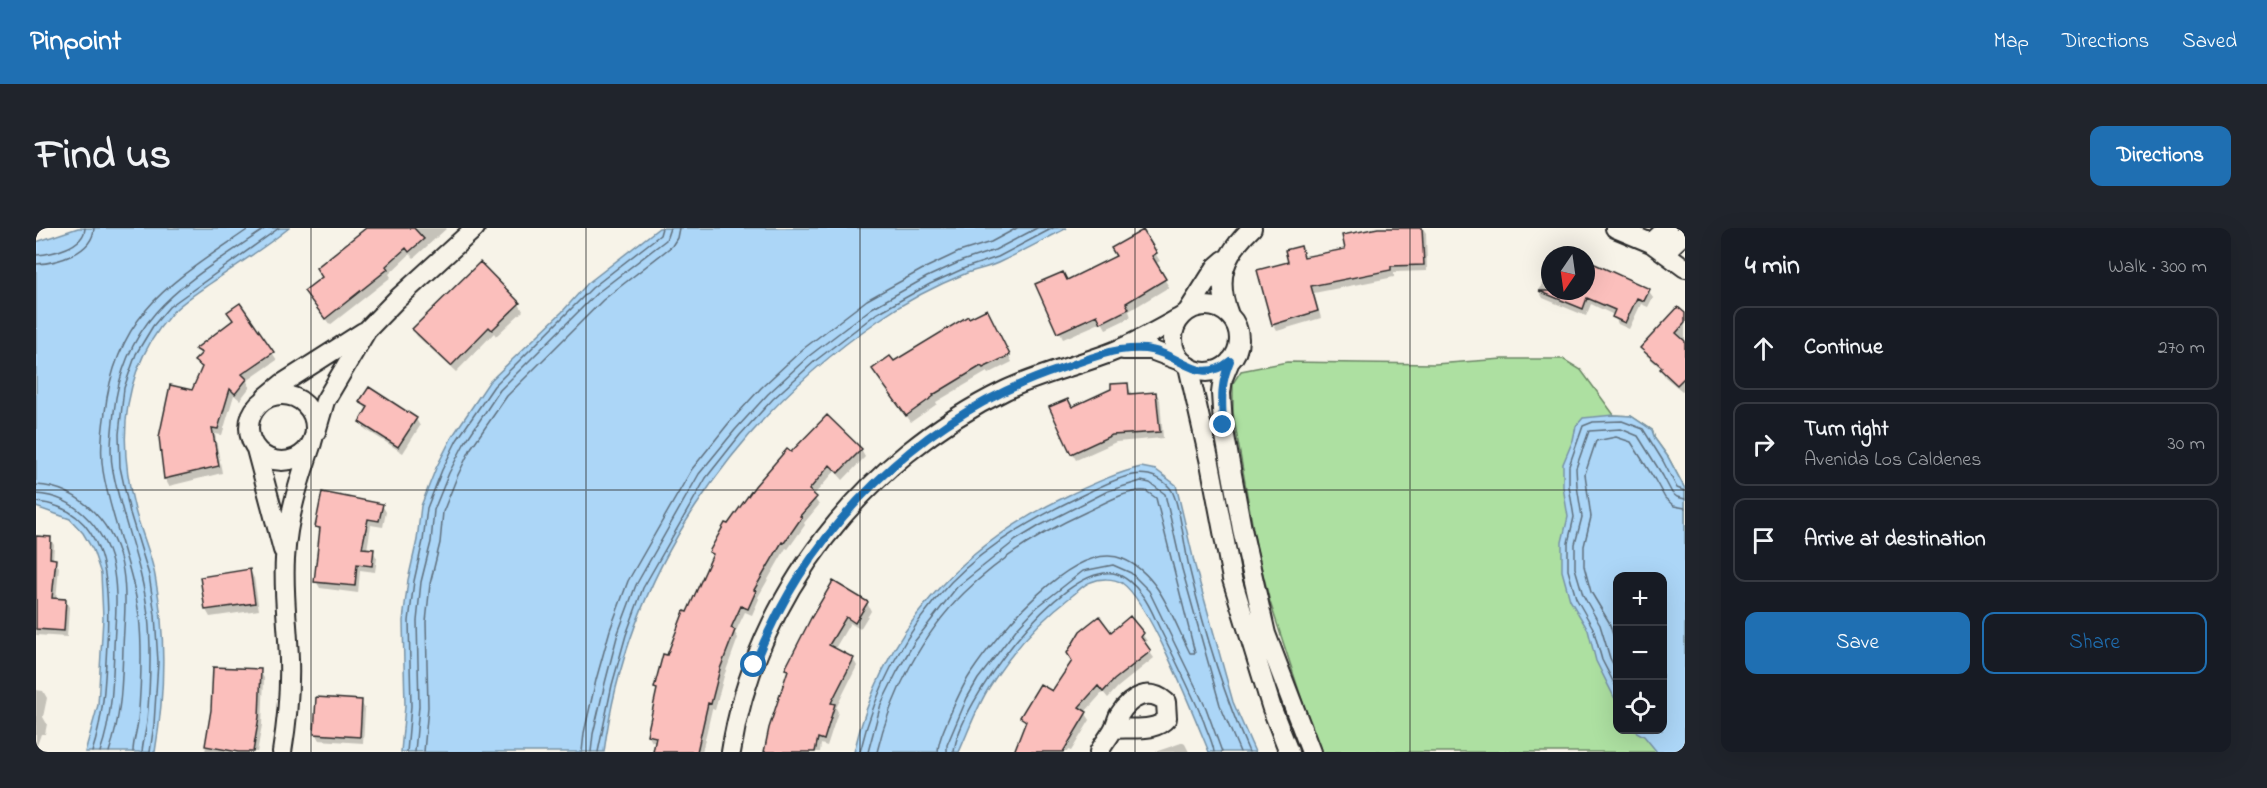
<!DOCTYPE html>
<meta charset="utf-8">
<style>
:root{--surface:#171b24;--page:#20242c;--text:#f1f3f6;--muted:#9ea1a6;--line:#363941;--accent:#1f6fb2}
body{margin:0;font-family:"Indie Flower",sans-serif;background:var(--page);color:var(--text)}
.controls{position:absolute;right:18px;bottom:18px;display:grid;overflow:hidden;border-radius:12px;box-shadow:0 6px 24px #0002}
.controls button{width:54px;height:54px;display:grid;place-items:center;padding:0;border:0;border-bottom:2px solid var(--line);background:var(--surface);color:var(--text);font:30px sans-serif}
.compass{position:absolute;left:1505px;top:18px;width:54px;height:54px;border-radius:50%;background:var(--surface);box-shadow:0 6px 24px #0002;rotate:193deg}
.stop{position:absolute;width:18px;height:18px;margin:-14px;border:4px solid #1f6fb2;border-radius:50%;background:#fff}
.stop.end{background:#1f6fb2;border-color:#fff;box-shadow:0 2px 6px #0008}
.list{margin:0;padding:0;list-style:none}
h2{display:flex;justify-content:space-between;align-items:center;height:78px;margin:0;padding:0 24px;font-size:26px}
h2 small{font-size:20px;font-weight:400;color:var(--muted)}
.list li{display:grid;grid-template-columns:39px 1fr auto;gap:18px;align-items:center;box-sizing:border-box;height:84px;margin:0 12px 12px;padding:0 12px;border:2px solid var(--line);border-radius:12px}
.list b{display:block;font-size:22px;white-space:nowrap}
.list p{margin:0;font-size:20px;white-space:nowrap;color:var(--muted)}
.list em{font-size:20px;font-style:normal;color:var(--muted)}
.actions{display:flex;gap:12px;padding:18px 24px}
.actions a{flex:1;padding:14px 0;border:2px solid var(--accent);border-radius:12px;text-align:center;font-size:21px;color:var(--accent)}
.actions .main{background:var(--accent);color:#fff}
.icon{flex:none;width:33px;height:33px;fill:none;stroke:currentColor;stroke-width:2;stroke-linecap:round;stroke-linejoin:round}
.map{position:relative;flex:none;width:1649px;height:524px;overflow:hidden;border-radius:12px}
header{display:flex;align-items:center;gap:36px;box-sizing:border-box;height:84px;padding:0 30px;background:var(--accent);color:#fff}
header strong{font-size:28px}
nav{display:flex;gap:33px;margin-inline-start:auto;font-size:21px}
.intro{display:flex;align-items:center;justify-content:space-between;box-sizing:border-box;height:144px;padding:0 36px}
h1{margin:0;font-size:42px}
.button{padding:15px 27px;border-radius:12px;background:var(--accent);color:#fff;font-size:21px;font-weight:700}
main{display:flex;gap:36px;padding:0 36px}
aside{flex:1;background:var(--surface);border-radius:12px;box-shadow:0 6px 24px #0002}
.map>svg:first-child{display:block}
.green{fill:#ade0a1;stroke:#6c8666;stroke-width:1.5;fill-rule:evenodd}
.water{fill:#acd6f7;stroke:#7892a5;stroke-width:1.5}
.shadow{fill:#0003}
.lines{fill:none;stroke-linecap:round;stroke-linejoin:round}
.shore{stroke:#5f6f7d;stroke-width:1.5}
.building{fill:#fbbfbc;stroke:#2b2b2b;stroke-width:1.5}
.minor-casing{stroke:#2b2b2b;stroke-width:22}
.minor{stroke:#f7f3e8;stroke-width:18}
.route{stroke:#1f6fb2;stroke-width:8}
.grid{fill:none;stroke:#2b2b2b;stroke-width:1.5;stroke-opacity:0.55}
</style>
<header>
<strong>Pinpoint</strong>
<nav><a>Map</a><a>Directions</a><a>Saved</a></nav>
</header>
<div class="intro"><h1>Find us</h1><a class="button">Directions</a></div>
<main>
<div class="map">
<svg width="1649" height="524" viewBox="0 0 1649 524">
<rect width="100%" height="100%" fill="#f7f3e8"/>
<filter id="ink" filterUnits="userSpaceOnUse"><feTurbulence type="fractalNoise" baseFrequency=".0167" numOctaves="2"/><feDisplacementMap in="SourceGraphic" scale="12" xChannelSelector="R" yChannelSelector="G"/><feConvolveMatrix kernelMatrix="1 2 1 2 8 2 1 2 1" color-interpolation-filters="sRGB"/></filter>
<g filter="url(#ink)">
<path class="green" d="M1467 131H1527L1545 142 1578 187 1595 188 1616 202 1619 211 1632 229 1649 261V524H1283L1234 374 1220 318 1197 185V155L1205 143 1251 134 1399 136ZM1582 349H1626V502H1582Z"/>
<path class="water" d="M42 0H253C228 20 201 37 175 55 162 64 146 74 135 86 86 142 81 212 99 282 105 304 115 325 119 348 130 406 129 465 119 524H49L62 477 67 390 65 346 57 322 47 305 34 291 0 279V14Z
M623 0H1031C1009 11 988 23 966 33 955 39 943 41 931 45 901 57 870 73 843 92 697 192 591 346 568 524H365L369 478 367 393 372 352 381 312 385 278 400 240 416 209 453 154 526 84 552 55Z
M1578 187 1595 188 1616 202 1619 211 1632 229 1649 261V524H1621L1608 508 1597 502H1626V349H1582L1581 483 1580 473 1560 433 1552 402 1534 372 1526 343V314L1532 289 1527 259V236L1537 212 1540 198 1547 190Z
M1105 239 1120 242 1140 257 1159 338 1197 474 1219 524H1173C1159 490 1113 373 1086 355 1077 350 1064 350 1055 354 1048 356 1042 363 1037 367 1004 392 976 423 954 458 941 478 933 502 923 524H818C846 404 922 319 1033 267 1057 256 1080 245 1105 239Z"/>
<path class="shadow" d="M335 0H411L378 30 374 26 353 46 355 49 294 97 274 70 288 50Z
M1342 0H1387L1390 5 1391 43 1358 44V49L1278 65 1285 90 1241 103 1237 96 1254 35 1264 19 1269 30 1311 22Z
M1106 4 1124 33 1119 36 1133 59 1093 83 1095 89 1070 101 1066 94 1027 111 1001 57 1031 54 1082 28Z
M1520 22 1532 27H1518Z
M1550 35 1612 62 1617 69 1612 79 1605 76 1593 101 1582 96 1578 87 1555 76 1550 88 1507 70 1503 63 1514 36V63H1550Z
M483 76 487 83 460 108 458 105 420 144 381 108 377 101Z
M204 77 241 132 211 153 214 159 204 172 198 167 186 207 179 206 186 245 133 258 129 251 124 209 157 164 167 142 160 133 165 128 161 121 199 93Z
M1649 87V161L1646 163 1629 149 1626 141 1610 127 1606 120Z
M955 90 976 134 952 146 951 144 900 174 901 176 875 194 842 148 858 135 933 92Z
M1091 156 1096 167 1120 165 1124 172 1127 210 1080 214 1040 232 1036 225V181Z
M325 174 380 191 384 198 367 225 329 201 325 194 332 183Z
M791 189 825 222 829 229 807 252 799 243 777 268 783 277 768 295 769 297 752 321 750 320 722 369 723 371 716 387 709 384 699 405 702 410 688 448 679 482 676 481 666 524H618L620 514H616L612 507 622 464 620 460 677 328 675 324 693 298 755 226Z
M346 277 350 284 347 299 335 297 331 322 337 323 341 330 339 344 324 342 322 365 284 360 280 353 285 306 281 299Z
M0 309 14 310 18 317 17 332 23 339 20 372H29L33 379 31 409 0 407Z
M214 343 218 350 223 382 174 389 170 382 165 350Z
M831 375 835 383 824 401 814 395 798 422 817 431 821 438 800 480 802 484 791 518 785 516 784 524H730L734 500 753 444 751 441 776 390Z
M1075 406H1106L1111 413 1108 416 1118 430 1082 459 1072 470 1067 464 1049 484 1054 492 1035 523 1032 522 1031 524H979L990 496 986 489 1016 465Z
M224 443 228 450 226 497 221 524H169L176 482Z
M0 462 7 463 11 470 7 489 11 496 9 506H5L0 520Z
M325 474 329 481 327 515 283 512 279 505Z
M1148 514 1153 524H1119Z"/>
<g class="lines">
<path class="shore" d="M0 27C16 26 48 19 49 0
M0 36C21 35 57 25 58 0
M0 257C46 259 80 299 87 343 91 369 88 395 87 420 86 456 85 490 73 524
M0 266C42 268 72 305 78 345 82 370 79 394 78 419 77 455 76 490 64 524
M0 274C74 280 74 360 71 415 69 453 68 488 56 524
M1582 423 1573 394 1555 364 1548 338V318L1555 289 1549 246 1560 213 1580 209 1595 214 1619 252 1629 270 1638 278 1649 280
M1582 446 1574 430 1564 397 1547 367 1539 340V316L1546 289 1541 258 1540 240 1553 203 1585 201 1602 208 1627 248 1636 265 1641 269 1649 271
M1582 463 1566 432 1557 400 1540 370 1532 342V315L1538 289 1533 258V238L1547 198 1557 194 1586 193 1607 201 1627 233 1641 260 1649 263
M97 524C97 513 101 503 102 493 105 458 107 423 103 388 97 338 75 292 67 243 64 224 66 203 69 184 80 83 138 53 214 0
M106 524C107 513 110 503 111 493 114 458 116 423 112 388 107 338 86 292 77 243 73 224 76 203 78 184 89 83 154 53 230 0
M114 524 118 496 122 434 119 387 113 347 94 285 84 239 83 206 88 160 100 126 117 98 133 79 243 0
M371 524 375 478 373 393 378 353 387 313 391 280 406 242 421 212 458 158 556 60 624 7 626 0
M379 524 383 478 381 393 385 354 395 314 398 282 413 245 428 216 464 162 561 65 630 12 634 0
M388 524 392 479 390 394 394 356 404 315 407 284 421 249 435 220 471 168 567 72 636 18 641 10 643 0
M546 524 548 505 560 452 574 402 592 353 656 241 692 196 725 160 767 121 831 72 887 41 923 24 955 14 981 0
M555 524 557 506 569 455 582 405 600 357 663 246 699 202 732 166 773 128 836 80 891 49 926 33 959 22 1001 0
M562 524 576 457 590 407 607 360 670 250 704 207 737 171 779 133 840 86 894 56 929 40 962 29 1017 0
M824 524C839 461 870 401 915 354 954 314 1006 286 1055 263 1080 251 1111 234 1134 260 1143 270 1149 322 1153 339 1168 402 1187 465 1213 524
M832 524 845 476 861 444 879 413 921 359 980 312 1005 297 1072 263 1105 253 1114 255 1129 266 1146 341 1184 477 1204 524
M841 524C854 468 887 405 928 365 963 331 1006 304 1050 284 1065 277 1094 260 1110 263L1120 270 1159 425H1154C1137 392 1124 346 1087 331 1038 310 959 409 935 445 925 460 918 477 911 494 907 504 902 513 902 524
M911 524V517L931 470 942 451 982 399 1000 380 1047 343 1077 337 1095 345 1113 363 1170 480 1186 524
M918 524C923 476 1024 337 1077 345 1088 347 1100 358 1106 367 1114 377 1119 391 1125 403 1140 433 1155 463 1168 494 1171 504 1177 514 1178 524"/>
</g>
<path class="building" d="M330 0H378L388 11 373 24 370 20 350 38 352 41 289 91 268 63 286 49 280 40Z
M1342 0H1386L1388 37 1355 38V42L1275 58 1282 83 1236 97 1221 42 1252 34 1249 22 1265 18 1268 29 1309 21 1306 7Z
M1107 2 1121 25 1116 28 1130 51 1090 75 1093 81 1065 95 1061 87 1021 105 999 56 1027 44 1031 52 1080 28 1075 20Z
M1550 32 1614 61 1608 73 1601 70 1589 95 1576 89 1579 82 1551 70 1547 81 1503 63H1550Z
M444 34 484 75 456 102 453 99 415 138 376 101Z
M204 75 238 124 206 146 211 151 199 166 194 161 182 201 176 200 183 238 128 251 123 209 134 157 156 162 166 139 158 133 166 125 159 121 197 92 191 84Z
M1642 79 1649 85V95L1640 105 1649 113V149L1641 157 1624 141 1626 139 1604 120Z
M951 81 974 127 947 140 945 138 897 167 898 168 870 188 836 141 854 128 858 133 932 88 933 90Z
M1092 155 1093 166 1120 164 1124 204 1076 207 1035 226 1013 179 1032 171 1036 179 1075 161V156Z
M333 159 381 190 362 219 323 194 332 179 323 174Z
M791 187 826 221 802 245 794 237 773 262 781 269 764 288 766 289 748 315 746 314 718 362 720 363 712 381 705 378 695 400 699 402 684 441 675 476 672 475 661 524H617L620 509 611 507 621 461 618 460 627 426 631 427 648 383 651 384 677 326 673 324 689 295 692 296 719 258 751 221 755 224Z
M286 264 347 276 343 293 332 291 326 320 338 321 336 338 321 336 319 358 278 354 284 300 279 299Z
M0 308 15 309 14 330 20 331 16 370 30 371 28 403 0 401Z
M214 341 219 375 169 382 164 349Z
M797 353 832 374 819 395 810 389 793 417 818 430 795 475 799 476 788 512 782 510 779 524H728L733 500 752 442 749 441 775 390Z
M1063 388 1075 404 1094 388 1108 405 1105 409 1115 423 1078 452 1067 464 1062 458 1043 479 1051 484 1027 524H978L990 493 984 489 1004 456 1016 463 1036 433 1031 425 1044 403Z
M177 439 225 441 223 489 217 524H202L169 518 175 482Z
M280 469 326 472 324 509 278 506Z"/>
<g class="lines">
<defs>
<path id="minor" d="M1579 0 1615 15 1649 40
M1615 15 1631 0
M1629 24 1649 5
M1137 111a33 33 0 1 1 66 0a33 33 0 1 1-66 0Z
M1152 83 1180 39 1188 32
M1193 87C1179 50 1188 27 1216 0
M1087 122H1115L1147 134
M1194 133 1187 150 1185 165 1187 197 1206 301 1230 406 1275 524
M1152 138 1174 235 1196 351 1236 481 1253 524
M213 200a33 33 0 1 1 66 0a33 33 0 1 1-66 0Z
M230 169 247 155 327 104
M280 204 289 173 331 102 360 72 439 0
M220 221 247 322
M246 524C251 494 254 462 253 432 252 398 247 365 249 331 251 291 263 253 276 215
M695 524C719 368 829 230 970 162 1006 145 1045 137 1081 122 1103 113 1125 100 1145 89
M1063 524C1067 516 1074 508 1078 500 1080 496 1081 491 1083 487 1094 469 1113 459 1130 474L1131 490C1119 505 1095 499 1078 501"/>
</defs>
<use href="#minor" class="minor-casing"/>
<use href="#minor" class="minor"/>
</g>
</g>
<g class="lines" filter="url(#ink)">
<path class="route" d="M718 437C773 299 885 186 1027 140 1045 134 1065 125 1084 122 1093 121 1106 120 1115 122 1147 128 1163 158 1194 133 1184 157 1186 171 1187 197"/>
</g>
<path class="grid" d="M275 0V524M550 0V524M824 0V524M1099 0V524M1374 0V524M0 262H1649"/>
</svg>
<div class="controls">
<button>+</button>
<button>−</button>
<button><svg class="icon" aria-label="locate" viewBox="0 0 24 24"><circle cx="12" cy="12" r="6"/><path d="M12 2v4M12 18v4M2 12h4M18 12h4"/></svg></button>
</div>
<svg class="compass" viewBox="-18 -18 36 36"><path d="M0-13l5 13h-10z" fill="#e53935"/><path d="M0 13l5-13h-10z" fill="#9ea1a6"/></svg>
<div class="stop" style="left:718px;top:437px"></div>
<div class="stop end" style="left:1187px;top:197px"></div>
</div>
<aside>
<h2>4 min<small>Walk · 300 m</small></h2>
<ul class="list">
<li><svg class="icon" aria-label="ahead" viewBox="0 0 24 24"><path d="M12 20V5M6 11l6-6 6 6"/></svg><div><b>Continue</b></div><em>270 m</em></li>
<li><svg class="icon" aria-label="right" viewBox="0 0 24 24"><path d="M7 20v-9h11M14 6l5 5-5 5"/></svg><div><b>Turn right</b><p>Avenida Los Caldenes</p></div><em>30 m</em></li>
<li><svg class="icon" aria-label="arrive" viewBox="0 0 24 24"><path d="M6 21V4h12l-3 4 3 4H6"/></svg><div><b>Arrive at destination</b></div></li>
</ul>
<div class="actions"><a class="main">Save</a><a>Share</a></div>
</aside>
</main>
